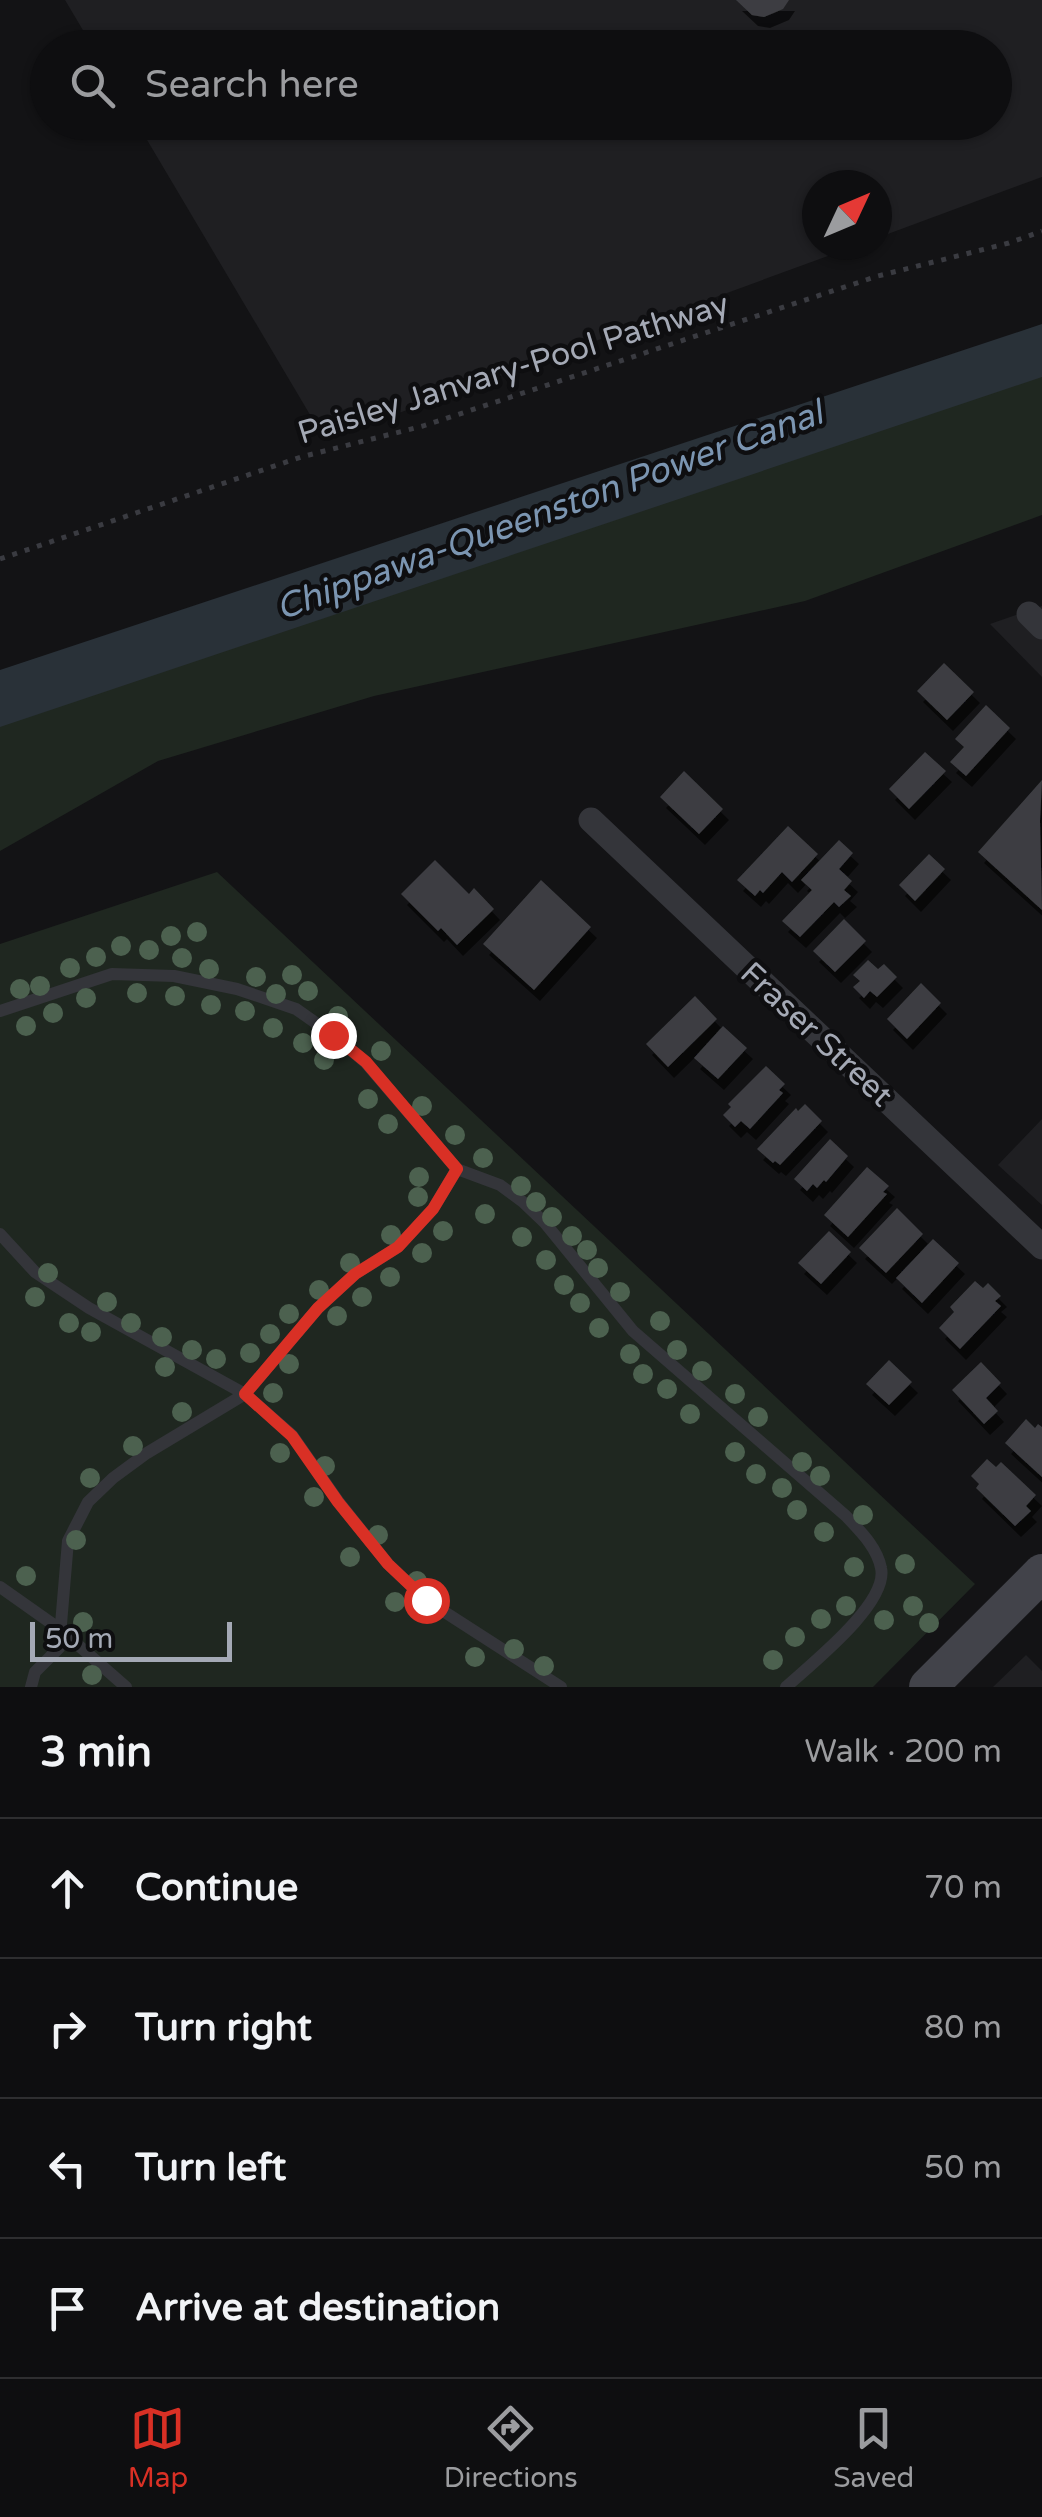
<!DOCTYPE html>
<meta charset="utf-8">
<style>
:root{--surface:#0e0e10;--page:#1c1c1e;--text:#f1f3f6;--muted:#9b9c9f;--line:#2e2e30;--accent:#d93025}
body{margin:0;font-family:"Varela Round",sans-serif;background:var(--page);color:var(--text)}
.compass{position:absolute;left:802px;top:170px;width:90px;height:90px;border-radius:50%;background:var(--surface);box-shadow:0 2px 8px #0004;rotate:46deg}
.scale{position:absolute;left:30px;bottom:25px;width:202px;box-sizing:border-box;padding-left:10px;border:5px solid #a4a9b5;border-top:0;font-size:28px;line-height:35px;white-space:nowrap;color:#a4a9b5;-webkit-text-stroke:8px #0e0e10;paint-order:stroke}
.stop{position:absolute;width:30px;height:30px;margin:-22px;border:8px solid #d93025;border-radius:50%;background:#fff}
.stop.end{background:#d93025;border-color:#fff;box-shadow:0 2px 10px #0008}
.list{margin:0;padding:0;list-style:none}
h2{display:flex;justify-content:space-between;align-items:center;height:130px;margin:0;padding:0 40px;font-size:42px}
h2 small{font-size:32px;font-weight:400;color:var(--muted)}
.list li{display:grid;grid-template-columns:65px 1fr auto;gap:30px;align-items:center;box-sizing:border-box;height:140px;padding:0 40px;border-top:2px solid var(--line)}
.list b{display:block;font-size:38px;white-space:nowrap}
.list em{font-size:32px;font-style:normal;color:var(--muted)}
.icon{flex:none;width:55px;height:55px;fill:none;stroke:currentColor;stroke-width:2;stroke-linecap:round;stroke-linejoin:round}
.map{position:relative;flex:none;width:1042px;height:1687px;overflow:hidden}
.search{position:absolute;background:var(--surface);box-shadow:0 2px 8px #0004;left:30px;right:30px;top:30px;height:110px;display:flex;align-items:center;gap:25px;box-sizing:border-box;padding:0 35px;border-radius:55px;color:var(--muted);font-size:38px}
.sheet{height:690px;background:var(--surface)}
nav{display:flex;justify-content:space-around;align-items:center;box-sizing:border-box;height:140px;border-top:2px solid var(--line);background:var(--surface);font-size:28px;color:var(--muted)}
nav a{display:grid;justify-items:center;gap:5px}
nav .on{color:var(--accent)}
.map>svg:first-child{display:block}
.built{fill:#1f1f22}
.green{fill:#1f2720}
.water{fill:#293138}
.building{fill:#3d3e42;filter:url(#shadow)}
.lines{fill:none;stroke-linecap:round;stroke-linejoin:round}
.path{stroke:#3a3b41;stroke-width:5;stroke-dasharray:5 8;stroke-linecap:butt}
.service{stroke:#34353a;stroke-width:12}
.minor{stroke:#34353a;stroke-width:25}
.secondary{stroke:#42434a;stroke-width:38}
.tree{fill:#4c614f}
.route{stroke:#d93025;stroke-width:12}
.labels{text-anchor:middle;stroke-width:9;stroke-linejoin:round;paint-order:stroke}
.street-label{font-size:32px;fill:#a4a9b5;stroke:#0e0e10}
.water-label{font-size:35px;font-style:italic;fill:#7b95b1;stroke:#0e0e10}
</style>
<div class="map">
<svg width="1042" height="1687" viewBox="0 0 1042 1687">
<defs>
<filter id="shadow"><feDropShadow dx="6" dy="11" stdDeviation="0" flood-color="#0009"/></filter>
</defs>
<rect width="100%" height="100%" fill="#131315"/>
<path class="built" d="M65 0H1042V177L877 238V185H817V245H858L325 440 137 123 994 122V48L93 47Z
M1042 606V677L990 624Z
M1042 1119V1205L998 1165Z
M1026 1655 1042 1671V1687H993Z"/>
<path class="green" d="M1042 374V515L805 601 374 696 158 761 0 851V717Z
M217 872 975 1584 873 1687H0V944Z"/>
<path class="water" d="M1042 324V377L0 727V670Z"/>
<path class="building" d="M736 0H789L783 9 764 17 752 15Z
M944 663 974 692 947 720 917 691Z
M986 705 1010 728 966 776 950 762 964 747 955 739Z
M925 752 946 771 909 809 889 789Z
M684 771 723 809 699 834 660 797Z
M1042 780 1040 821 1042 910 978 852Z
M788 826 818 854 792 882 782 872 763 893 760 890 755 896 737 880Z
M839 840 853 853 839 869 852 881 844 890 851 896 839 907 834 902 800 937 782 921 812 890 801 880Z
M929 854 945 869 915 901 899 885Z
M435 860 469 894 474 888 494 909 457 945 441 928 438 931 401 894Z
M541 880 591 927 534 990 483 944Z
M844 919 866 941 835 972 813 951Z
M868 960 878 969 884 964 897 977 877 997 870 991 864 998 853 987 860 981 853 975Z
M921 983 941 1003 907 1039 887 1019Z
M695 996 717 1019 668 1067 646 1044Z
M723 1026 747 1048 718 1079 694 1058Z
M766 1066 785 1084 779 1090 783 1093 750 1129 741 1121 735 1127 723 1115 731 1107 728 1104Z
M805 1104 822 1121 780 1165 775 1161 773 1163 757 1149 796 1108 798 1111Z
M830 1139 848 1156 826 1182 824 1180 817 1188 813 1184 807 1191 794 1179Z
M867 1167 889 1186 883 1192 887 1194 848 1237 824 1215Z
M897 1208 923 1234 886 1273 859 1248Z
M829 1231 851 1252 821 1284 798 1263Z
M933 1239 959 1263 922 1303 896 1278Z
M975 1281 983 1288 988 1283 1001 1296 995 1301 1001 1306 960 1349 939 1328 954 1312 950 1307Z
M889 1360 912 1382 889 1405 866 1384Z
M981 1362 1001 1383 986 1398 998 1411 984 1424 952 1390Z
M1026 1419 1035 1428 1038 1424 1042 1427V1477L1005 1443Z
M987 1459 996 1467 1001 1462 1036 1495 1026 1506 1031 1511 1015 1526 976 1488 979 1484 971 1476Z"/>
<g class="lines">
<path class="path" d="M0 559 301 457 423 426 878 276 1009 243 1042 231"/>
<path class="service" d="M0 1011 112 974 174 976 237 989 296 1009 333 1035 366 1063 457 1169 500 1185 523 1202 545 1223 633 1331 846 1516C860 1531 877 1547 881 1568 889 1603 811 1664 786 1687
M0 1234 35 1272 89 1308 245 1394 292 1435 338 1501 388 1564 426 1600 561 1687
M0 1587 61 1630 126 1687
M31 1687 35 1672 59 1648 68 1541 88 1502 113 1478 147 1453 245 1394 318 1308 355 1274 398 1247 433 1209 457 1169"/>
<path class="minor" d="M1029 614 1042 627
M591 820 1042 1247"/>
<path class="secondary" d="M928 1687 1042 1573"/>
</g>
<g class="tree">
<circle cx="197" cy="932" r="10"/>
<circle cx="171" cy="936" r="10"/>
<circle cx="121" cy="946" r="10"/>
<circle cx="149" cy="950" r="10"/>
<circle cx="96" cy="957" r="10"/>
<circle cx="182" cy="958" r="10"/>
<circle cx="70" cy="968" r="10"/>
<circle cx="209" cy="969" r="10"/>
<circle cx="292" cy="975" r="10"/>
<circle cx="256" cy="977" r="10"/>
<circle cx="40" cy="986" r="10"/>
<circle cx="20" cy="989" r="10"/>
<circle cx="308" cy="991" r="10"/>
<circle cx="137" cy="993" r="10"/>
<circle cx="276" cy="994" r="10"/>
<circle cx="175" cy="996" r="10"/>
<circle cx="86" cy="998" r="10"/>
<circle cx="211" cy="1005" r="10"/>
<circle cx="245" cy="1011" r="10"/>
<circle cx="53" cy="1013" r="10"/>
<circle cx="338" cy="1016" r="10"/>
<circle cx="26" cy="1026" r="10"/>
<circle cx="273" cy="1028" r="10"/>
<circle cx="303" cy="1043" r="10"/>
<circle cx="381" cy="1051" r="10"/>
<circle cx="324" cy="1060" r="10"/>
<circle cx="368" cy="1099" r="10"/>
<circle cx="422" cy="1106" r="10"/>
<circle cx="388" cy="1124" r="10"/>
<circle cx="455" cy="1135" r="10"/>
<circle cx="483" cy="1158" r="10"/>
<circle cx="419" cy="1177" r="10"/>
<circle cx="521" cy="1186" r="10"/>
<circle cx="418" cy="1197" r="10"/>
<circle cx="536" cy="1202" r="10"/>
<circle cx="485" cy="1214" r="10"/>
<circle cx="552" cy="1217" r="10"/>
<circle cx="443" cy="1231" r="10"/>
<circle cx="391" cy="1235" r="10"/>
<circle cx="572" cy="1236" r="10"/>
<circle cx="522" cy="1237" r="10"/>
<circle cx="587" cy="1250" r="10"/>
<circle cx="422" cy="1253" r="10"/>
<circle cx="546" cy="1260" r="10"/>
<circle cx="350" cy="1263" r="10"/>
<circle cx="598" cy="1268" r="10"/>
<circle cx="48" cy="1273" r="10"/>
<circle cx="390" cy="1277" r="10"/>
<circle cx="564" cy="1285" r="10"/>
<circle cx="319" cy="1290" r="10"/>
<circle cx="620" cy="1292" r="10"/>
<circle cx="35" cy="1297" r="10"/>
<circle cx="362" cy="1297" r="10"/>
<circle cx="107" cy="1302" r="10"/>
<circle cx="580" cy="1303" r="10"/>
<circle cx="289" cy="1314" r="10"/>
<circle cx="337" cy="1316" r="10"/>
<circle cx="660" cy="1321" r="10"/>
<circle cx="69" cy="1323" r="10"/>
<circle cx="131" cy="1323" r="10"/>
<circle cx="599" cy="1328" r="10"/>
<circle cx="91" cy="1332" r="10"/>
<circle cx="270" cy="1334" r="10"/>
<circle cx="162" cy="1337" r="10"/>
<circle cx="192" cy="1350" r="10"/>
<circle cx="677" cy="1350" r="10"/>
<circle cx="250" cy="1353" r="10"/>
<circle cx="630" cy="1354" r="10"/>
<circle cx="216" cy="1359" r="10"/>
<circle cx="289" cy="1364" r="10"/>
<circle cx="165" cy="1367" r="10"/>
<circle cx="702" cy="1371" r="10"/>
<circle cx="643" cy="1374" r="10"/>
<circle cx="667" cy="1389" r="10"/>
<circle cx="273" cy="1393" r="10"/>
<circle cx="735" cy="1394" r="10"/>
<circle cx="182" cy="1412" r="10"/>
<circle cx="690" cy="1414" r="10"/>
<circle cx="758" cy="1417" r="10"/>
<circle cx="133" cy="1446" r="10"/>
<circle cx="735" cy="1452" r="10"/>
<circle cx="280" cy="1453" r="10"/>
<circle cx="802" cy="1462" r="10"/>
<circle cx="325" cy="1466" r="10"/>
<circle cx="756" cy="1474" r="10"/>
<circle cx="820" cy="1476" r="10"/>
<circle cx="90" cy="1478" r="10"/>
<circle cx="782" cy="1488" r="10"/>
<circle cx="314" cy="1497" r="10"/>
<circle cx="797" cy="1510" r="10"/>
<circle cx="863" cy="1515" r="10"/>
<circle cx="824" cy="1532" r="10"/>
<circle cx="378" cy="1535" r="10"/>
<circle cx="76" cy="1540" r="10"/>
<circle cx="350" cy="1557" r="10"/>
<circle cx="905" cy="1564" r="10"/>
<circle cx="854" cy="1567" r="10"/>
<circle cx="26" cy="1576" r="10"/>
<circle cx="417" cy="1581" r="10"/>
<circle cx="395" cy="1602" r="10"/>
<circle cx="846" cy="1606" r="10"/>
<circle cx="913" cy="1606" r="10"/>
<circle cx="821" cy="1619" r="10"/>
<circle cx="884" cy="1620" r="10"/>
<circle cx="83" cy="1622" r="10"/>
<circle cx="929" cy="1623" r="10"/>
<circle cx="795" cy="1637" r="10"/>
<circle cx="514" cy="1649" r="10"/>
<circle cx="475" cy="1657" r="10"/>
<circle cx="773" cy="1660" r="10"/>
<circle cx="544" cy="1666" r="10"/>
<circle cx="92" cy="1675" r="10"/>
</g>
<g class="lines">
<path class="route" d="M333 1035 366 1062 457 1169 433 1209 398 1247 355 1274 318 1308 245 1394 292 1436 338 1502 388 1564 426 1600"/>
</g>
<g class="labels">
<g class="street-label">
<text transform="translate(513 368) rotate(-17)" y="11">Paisley Janvary-Pool Pathway</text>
<text transform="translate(817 1034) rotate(43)" y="11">Fraser Street</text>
</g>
<g class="water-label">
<text transform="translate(549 510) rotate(-20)" y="12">Chippawa-Queenston Power Canal</text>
</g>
</g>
</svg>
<svg class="compass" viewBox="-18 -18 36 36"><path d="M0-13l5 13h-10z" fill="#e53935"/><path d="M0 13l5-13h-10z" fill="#9b9c9f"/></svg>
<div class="scale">50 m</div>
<div class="stop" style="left:426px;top:1600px"></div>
<div class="stop end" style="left:333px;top:1035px"></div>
<div class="search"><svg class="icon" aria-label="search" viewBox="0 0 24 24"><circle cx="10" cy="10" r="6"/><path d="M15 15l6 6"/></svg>Search here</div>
</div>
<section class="sheet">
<h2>3 min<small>Walk · 200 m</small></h2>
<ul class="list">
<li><svg class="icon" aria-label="ahead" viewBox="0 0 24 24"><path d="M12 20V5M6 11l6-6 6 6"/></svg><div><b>Continue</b></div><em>70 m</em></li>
<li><svg class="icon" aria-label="right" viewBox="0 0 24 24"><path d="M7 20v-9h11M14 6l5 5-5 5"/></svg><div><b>Turn right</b></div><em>80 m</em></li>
<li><svg class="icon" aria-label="left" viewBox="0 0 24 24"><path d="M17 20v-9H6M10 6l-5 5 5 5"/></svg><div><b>Turn left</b></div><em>50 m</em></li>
<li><svg class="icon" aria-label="arrive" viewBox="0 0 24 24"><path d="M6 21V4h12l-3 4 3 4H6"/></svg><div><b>Arrive at destination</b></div></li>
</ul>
</section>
<nav>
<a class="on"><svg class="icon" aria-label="map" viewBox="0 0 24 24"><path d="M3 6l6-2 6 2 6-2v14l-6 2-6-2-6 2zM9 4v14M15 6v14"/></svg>Map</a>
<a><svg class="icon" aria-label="directions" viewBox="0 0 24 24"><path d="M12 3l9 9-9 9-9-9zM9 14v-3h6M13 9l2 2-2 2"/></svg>Directions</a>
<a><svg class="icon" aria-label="saved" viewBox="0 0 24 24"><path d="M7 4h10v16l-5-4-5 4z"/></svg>Saved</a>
</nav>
